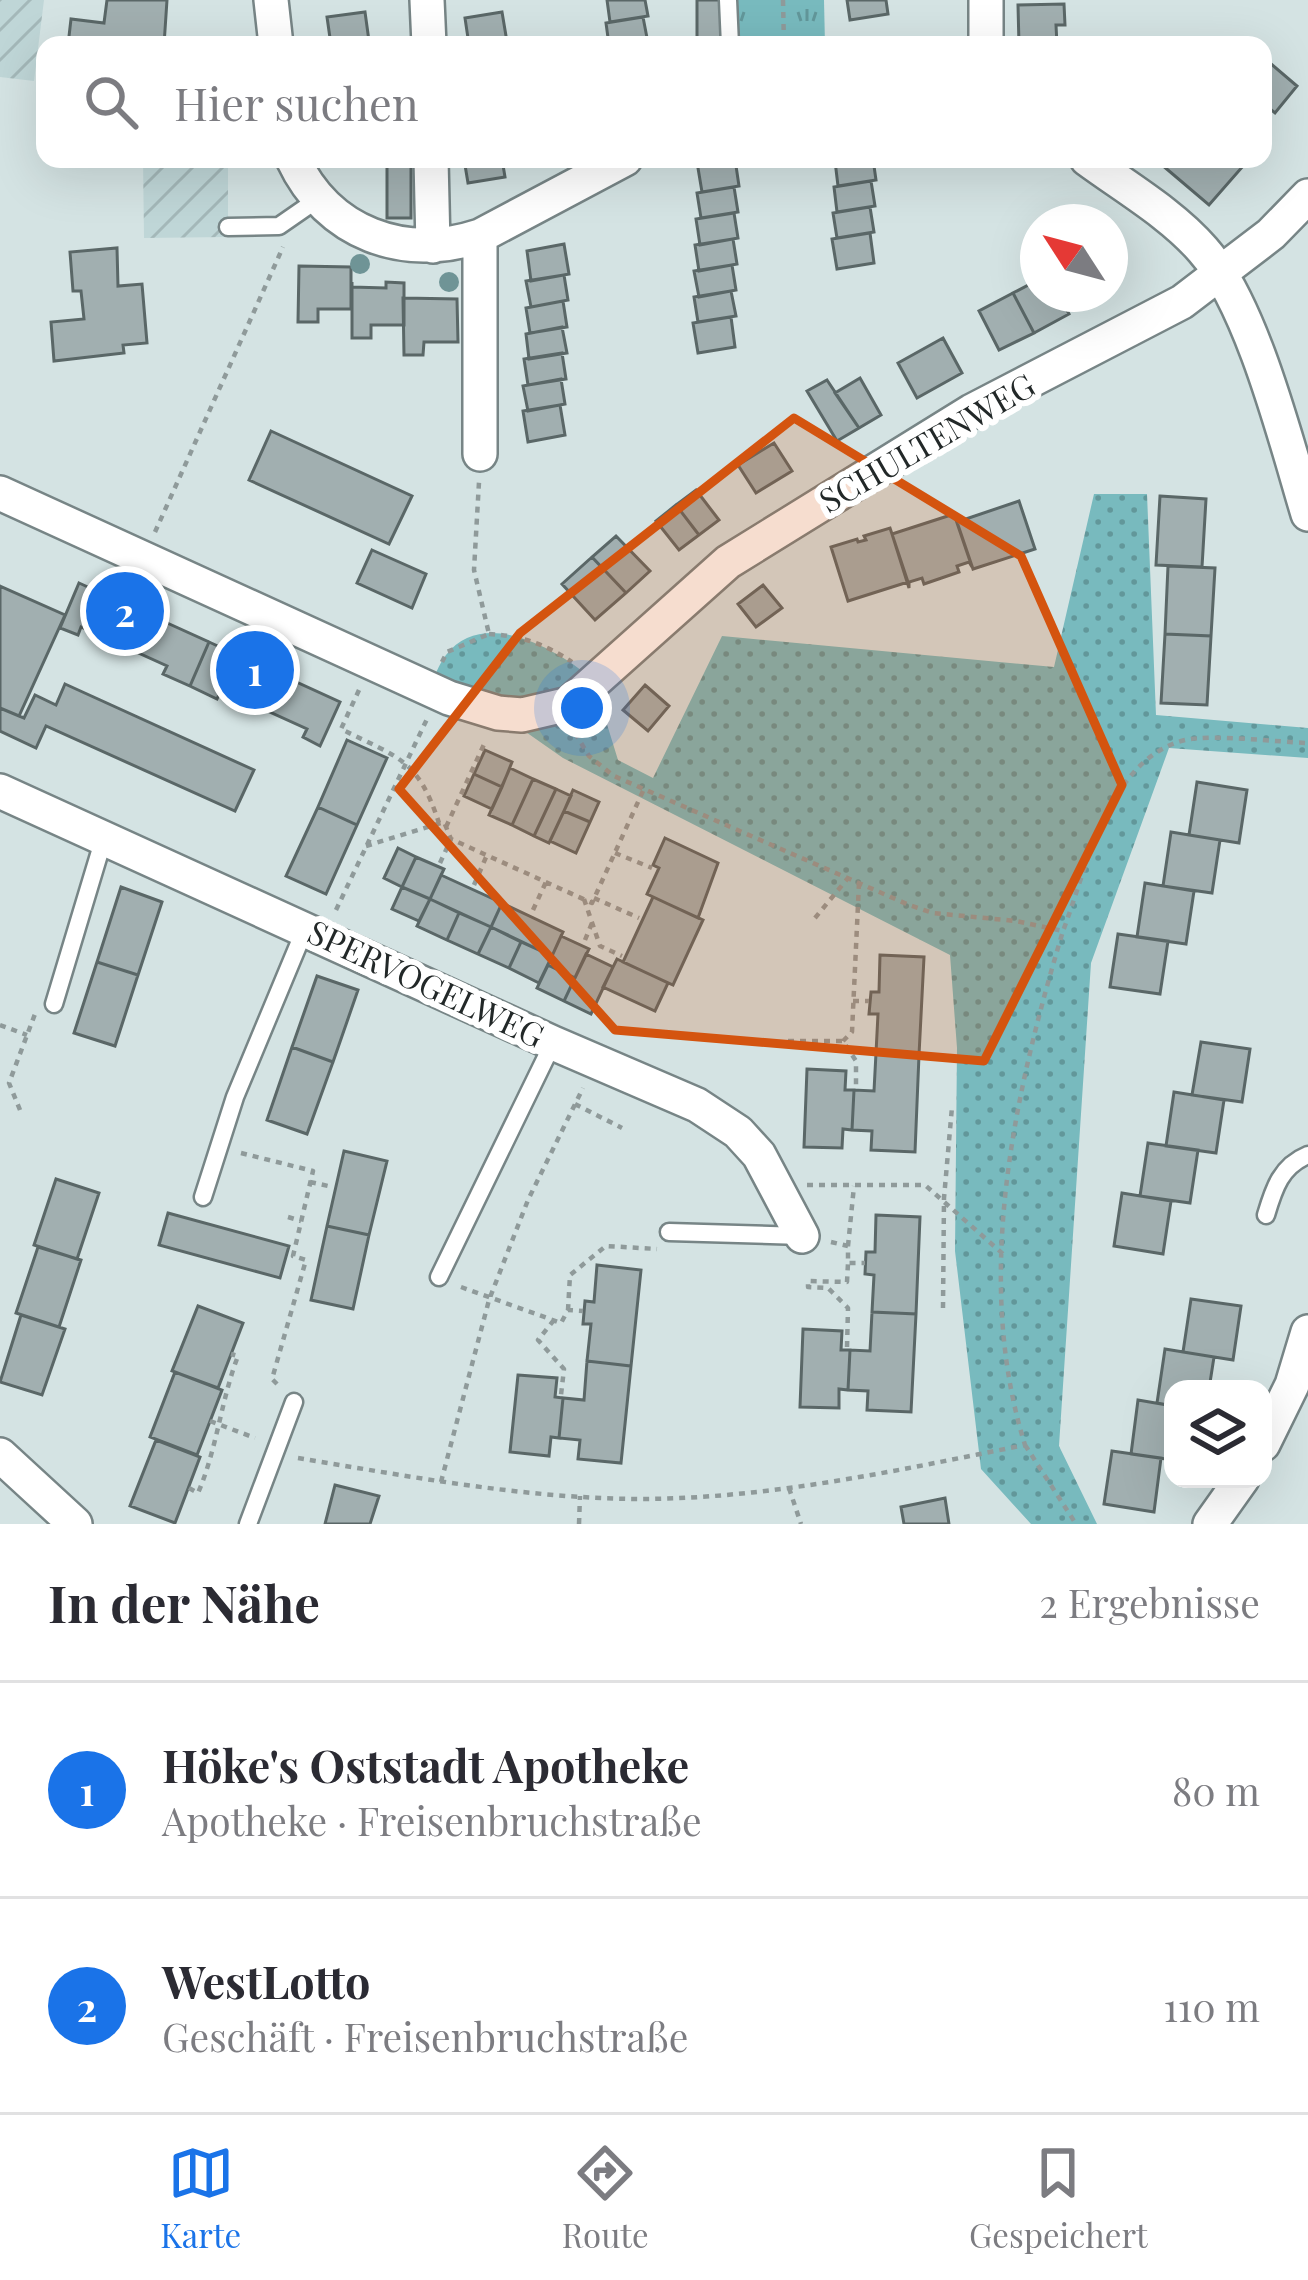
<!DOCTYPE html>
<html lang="de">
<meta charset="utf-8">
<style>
:root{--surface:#fff;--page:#f7f7f7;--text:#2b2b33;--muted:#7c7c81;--line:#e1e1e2;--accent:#1a73e8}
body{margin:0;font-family:"Playfair Display",serif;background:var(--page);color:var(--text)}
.controls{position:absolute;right:36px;bottom:36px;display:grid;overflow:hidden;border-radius:24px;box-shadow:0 12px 48px #0002}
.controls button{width:108px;height:108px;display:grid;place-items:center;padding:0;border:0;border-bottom:3px solid var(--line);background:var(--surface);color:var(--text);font:60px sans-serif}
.compass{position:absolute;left:1020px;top:204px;width:108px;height:108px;border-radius:50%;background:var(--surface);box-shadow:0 12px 48px #0002;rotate:306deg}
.you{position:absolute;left:582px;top:708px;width:42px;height:42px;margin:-30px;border:9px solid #fff;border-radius:50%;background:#1a73e8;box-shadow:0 0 0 18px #1a73e833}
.badge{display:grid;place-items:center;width:78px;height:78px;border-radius:50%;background:var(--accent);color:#fff;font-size:39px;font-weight:700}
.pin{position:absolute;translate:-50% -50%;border:6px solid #fff;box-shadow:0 3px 12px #0006}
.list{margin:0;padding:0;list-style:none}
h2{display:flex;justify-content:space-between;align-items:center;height:156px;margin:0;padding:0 48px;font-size:51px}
h2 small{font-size:39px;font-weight:400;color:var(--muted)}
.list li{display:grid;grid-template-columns:78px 1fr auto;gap:36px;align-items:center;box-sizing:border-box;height:216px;padding:0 48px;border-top:3px solid var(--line)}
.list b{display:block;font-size:45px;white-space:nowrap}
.list p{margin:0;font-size:39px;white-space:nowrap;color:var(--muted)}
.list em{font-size:39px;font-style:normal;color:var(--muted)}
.icon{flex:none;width:66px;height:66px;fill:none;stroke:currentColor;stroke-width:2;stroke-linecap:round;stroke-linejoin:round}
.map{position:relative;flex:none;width:1308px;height:1524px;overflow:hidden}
.search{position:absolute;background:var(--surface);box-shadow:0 12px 48px #0002;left:36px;right:36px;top:36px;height:132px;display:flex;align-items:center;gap:30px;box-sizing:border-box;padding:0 42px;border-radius:24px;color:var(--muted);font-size:45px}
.sheet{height:588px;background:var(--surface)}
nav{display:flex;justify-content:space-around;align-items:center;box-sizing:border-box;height:168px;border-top:3px solid var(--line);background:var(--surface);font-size:33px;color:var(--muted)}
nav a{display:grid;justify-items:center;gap:6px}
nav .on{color:var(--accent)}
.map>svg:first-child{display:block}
.industrial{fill:url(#industrial-furrows)}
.grass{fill:url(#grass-dots)}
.park{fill:url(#park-tufts)}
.building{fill:#a1afb0;stroke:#5a6767;stroke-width:3}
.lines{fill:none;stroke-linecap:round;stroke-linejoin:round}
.lane-casing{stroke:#778586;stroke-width:21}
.street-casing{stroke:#778586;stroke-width:38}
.path{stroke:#8f9a9a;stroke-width:4.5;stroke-dasharray:6 6;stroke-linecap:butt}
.lane{stroke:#fff;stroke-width:16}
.street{stroke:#fff;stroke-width:33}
.tree{fill:#6f9496}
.marked{fill:#d4540f;fill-opacity:0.2;stroke:#d4540f;stroke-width:9;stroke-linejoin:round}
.labels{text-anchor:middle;stroke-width:12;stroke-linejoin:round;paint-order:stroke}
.street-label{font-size:33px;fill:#222828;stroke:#fff}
</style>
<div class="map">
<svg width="1308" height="1524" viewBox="0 0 1308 1524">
<defs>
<pattern id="industrial-furrows" width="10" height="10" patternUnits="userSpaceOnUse" patternTransform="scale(3)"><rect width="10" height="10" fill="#bfd6d7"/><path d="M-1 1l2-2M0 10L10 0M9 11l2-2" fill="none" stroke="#a4b8b9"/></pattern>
<pattern id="grass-dots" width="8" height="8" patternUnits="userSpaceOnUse" patternTransform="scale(3)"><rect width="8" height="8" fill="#78babe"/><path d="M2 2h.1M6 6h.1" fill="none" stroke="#62979a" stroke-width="1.8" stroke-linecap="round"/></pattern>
<pattern id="park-tufts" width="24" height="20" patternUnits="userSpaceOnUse" patternTransform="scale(3)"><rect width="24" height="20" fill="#78babe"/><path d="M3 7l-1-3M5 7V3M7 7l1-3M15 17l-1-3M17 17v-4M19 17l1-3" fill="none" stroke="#62979a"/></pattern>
</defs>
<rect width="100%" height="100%" fill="#d4e3e3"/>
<path class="industrial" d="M0 0H44L34 81 0 77Z
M143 159H228V237L144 238Z"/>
<path class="grass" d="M1094 494H1147L1156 715 1308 728V758L1169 748 1091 963 1059 1446 1097 1524H1031L981 1469 955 1251 957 1048 950 955 563 758 523 730 429 689C434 678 439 664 446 655 485 605 562 652 596 682L577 698 606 721 618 760 653 778 722 636 1054 667Z"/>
<path class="park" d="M733 0H824L825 45H736Z"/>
<path class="building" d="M107 0H167L164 45H68L71 19 104 23Z
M607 0H645L648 16 610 22Z
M697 0H721V45H697Z
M847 0H886L888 14 850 20Z
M1064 4 1065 25H1056L1057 45H1019L1018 5Z
M365 12 369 41 331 45 327 17Z
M502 12 507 42 469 45 465 18Z
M643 17 648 43 609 45 606 23Z
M1263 57 1297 86 1275 113 1263 103Z
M387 159H411V218H387Z
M464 159H502L505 177 468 183Z
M718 159H735L739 186 702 192 697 162Z
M873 159 876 180 838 186 835 161Z
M1167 159H1237L1244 165 1209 205 1162 165Z
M871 181 875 206 837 212 834 187Z
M734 187 738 212 701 218 697 193Z
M870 207 874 232 837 238 833 213Z
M734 213 738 238 700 245 696 219Z
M870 233 874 263 837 269 832 239Z
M733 239 737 264 699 271 695 245Z
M564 244 569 274 531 281 527 251Z
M117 248 118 286 142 284 147 343 123 345 124 353 54 361 51 322 84 319 81 291H73L70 252Z
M732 265 736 290 699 297 694 271Z
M299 266 351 267V309H318V322H298Z
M564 275 568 300 531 307 526 281Z
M1038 280V294H1058L1069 314 1034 333 1013 293Z
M352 282V287L386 288V282L404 283V325H371V338H352Z
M731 291 736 316 698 322 694 297Z
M1013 293 1034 333 999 350 979 311Z
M403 298 457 299 458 342H424L423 355H404Z
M563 301 567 327 530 333 526 308Z
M731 317 735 347 698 353 693 323Z
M562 327 567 353 529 359 526 334Z
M943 338 962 373 917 398 898 363Z
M562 353 566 379 528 385 524 359Z
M860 378 881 415 859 428 835 393Z
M561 379 565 404 528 411 523 386Z
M827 380 859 428 837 441 807 391Z
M560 405 565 435 528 442 523 411Z
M271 431 412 496 389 544 249 480Z
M774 443 792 471 756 493 738 465Z
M696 490 719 520 699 535 676 505Z
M1160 496 1206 499 1202 567 1156 565Z
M1019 501 1035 549 973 569 957 522Z
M676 505 699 535 679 550 656 521Z
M954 514 972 567 969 562 957 566 959 572 924 584 922 578 909 582V588L892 534Z
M890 528 908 582 848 601 831 547 857 539 858 542 866 540 864 536Z
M616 536 650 571 626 593 592 557Z
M372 550 426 574 412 608 357 583Z
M592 557 626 593 595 620 562 584Z
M1168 566 1215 568 1211 636 1165 634Z
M79 583 209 642 190 686 163 674 167 666 81 627 78 635 60 628Z
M763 585 782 608 756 627 738 604Z
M0 586 65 615 19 716 0 708Z
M1165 634 1211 636 1207 705 1161 703Z
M209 642 340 702 320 746 303 737 307 729 221 690 217 699 190 686Z
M65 684 254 770 235 811 46 726 36 748 0 731V708L24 718 35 695 56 705Z
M645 685 669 706 648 731 623 710Z
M347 740 387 758 357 825 318 807Z
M485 750 512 762 502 787 474 774Z
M510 768 533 779 512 825 489 815Z
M474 774 502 787 492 809 464 796Z
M533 779 556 789 534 836 512 825Z
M1197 782 1247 790 1239 843 1189 835Z
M556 789 571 796 549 843 534 836Z
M573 790 599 802 590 822 564 811Z
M318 807 357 825 326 894 286 876Z
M564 811 590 822 576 853 550 841Z
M1171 832 1220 840 1212 893 1163 886Z
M665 838 718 863 698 918 647 894 659 868 653 865Z
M398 848 416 857 402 887 384 878Z
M416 857 444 869 430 899 402 887Z
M441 875 502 903 491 927 430 899Z
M1145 883 1194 891 1186 944 1137 937Z
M121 887 162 902 138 975 97 962Z
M402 887 430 899 419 921 392 909Z
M653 897 703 920 673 985 623 962Z
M430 899 459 913 447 940 417 926Z
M502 903 563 932 552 956 491 927Z
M459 913 491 927 478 954 447 940Z
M491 927 521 942 509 968 478 954Z
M1118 934 1168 941 1160 994 1110 987Z
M561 936 589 949 575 978 548 965Z
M521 942 552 956 539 983 509 968Z
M586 954 613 967 591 1014 564 1001Z
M880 955 924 957 919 1055 876 1053 878 1014H869L871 992H879Z
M617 959 668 983 655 1011 603 987Z
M97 962 138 975 115 1046 74 1033Z
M548 965 575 978 564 1001 537 988Z
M317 976 358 990 333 1062 292 1047Z
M1201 1042 1250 1049 1242 1102 1192 1095Z
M292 1047 333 1062 307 1134 267 1120Z
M876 1053 919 1055 915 1152 871 1150 872 1131 852 1130 854 1090 874 1091Z
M807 1069 846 1071 845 1090H854L852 1130 843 1129 842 1148 804 1147Z
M1174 1092 1224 1100 1216 1153 1166 1146Z
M1148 1143 1198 1150 1190 1203 1140 1196Z
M344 1151 387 1161 369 1235 327 1226Z
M56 1179 99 1193 77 1259 34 1245Z
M1122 1193 1171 1201 1163 1254 1114 1246Z
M168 1213 289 1246 280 1278 159 1245Z
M876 1215 920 1217 916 1314 872 1312 874 1275 865 1274 866 1252H875Z
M327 1226 369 1235 353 1309 311 1300Z
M38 1247 81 1260 59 1327 16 1313Z
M597 1265 641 1270 631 1366 587 1361 591 1324H583L585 1301 594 1302Z
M1191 1299 1241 1306 1233 1360 1183 1352Z
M198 1306 243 1323 218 1388 172 1371Z
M872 1312 916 1314 911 1412 867 1410 868 1391 848 1390 850 1350 870 1351Z
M21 1315 65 1329 42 1395 0 1382Z
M803 1329 842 1331 841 1350H850L848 1390 839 1389V1408L800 1407Z
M1165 1349 1214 1357 1209 1389H1173V1406L1157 1403Z
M587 1361 631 1366 621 1463 578 1459 580 1440 559 1438 563 1398 584 1400Z
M175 1372 222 1390 197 1455 150 1437Z
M518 1375 557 1378 555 1397 563 1398 559 1438 551 1437 549 1456 510 1452Z
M1138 1400 1173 1406V1460L1131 1454Z
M156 1440 200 1457 175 1523 130 1506Z
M1112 1451 1161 1458 1154 1512 1104 1504Z
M335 1485 379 1496 370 1524H325Z
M945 1498 949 1524H904L901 1507Z"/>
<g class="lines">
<defs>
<path id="lane" d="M728 0 730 45
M228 227 279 226 318 199
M54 1004 104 838
M203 1197 235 1097 305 929
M1266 1215C1274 1188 1281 1166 1308 1155
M669 1232 802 1236
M439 1277 553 1043
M248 1524 294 1402"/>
<path id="street" d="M271 0 276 45
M427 0 429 45
M986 0V45
M293 159C328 234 404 261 480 236L625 159
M431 159 433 246
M1087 159C1125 187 1172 214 1203 250 1252 305 1286 441 1308 514
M480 454V236
M0 493 449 698 498 713 522 715 569 704 728 562 972 411 1182 302 1271 234 1308 196
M0 791 553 1043 697 1105 738 1132 759 1155 802 1236
M1263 1444 1292 1385 1308 1332
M0 1455 75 1524
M1210 1524 1242 1479"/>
</defs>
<use href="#lane" class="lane-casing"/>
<use href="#street" class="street-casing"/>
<path class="path" d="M783 0 784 45
M155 532 283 247
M489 634C522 636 545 644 572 662
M442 662 447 652 489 634 474 570 479 482
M359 690 341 729C399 758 418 759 439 823
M575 733 589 756 614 776 909 905 933 913 1016 921 1063 931C1087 868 1108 759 1185 740 1213 734 1277 742 1308 743
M446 827 486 740
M366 846 444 822 451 839 592 903 643 791
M615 853 652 868
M440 863 451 839
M474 885 487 855
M594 898 639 918
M584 899 600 946 622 956
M336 910 427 719
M533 910 546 882
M815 918 848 878
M585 940 592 923
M853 1001H869
M0 1025 27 1035
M788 1041H843L856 1061V1085
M843 1041 852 1032 859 883
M575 1104 622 1128
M20 1110 9 1083 35 1014
M241 1153 313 1171 293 1256 306 1260 272 1379 278 1385
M310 1182 333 1187
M807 1185H925L1003 1254
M288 1217 301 1221
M831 1242 848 1246V1263H865
M848 1246 854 1186
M461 1287 561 1323 568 1310 583 1311
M943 1308 944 1198 952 1107
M568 1310 570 1275 606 1246 657 1249
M554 1320 538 1340 564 1369 561 1395
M847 1347 848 1308 828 1288 808 1287V1281L847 1282 848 1263
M210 1421 255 1438
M1025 1445 1076 1524
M298 1458C413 1477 528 1499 644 1499 773 1498 899 1470 1025 1445 973 1279 1014 1094 1063 931
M441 1482 489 1300 528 1200 583 1088
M189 1488 198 1493C217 1449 221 1400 238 1356L231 1354
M789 1488 801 1524
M579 1524 580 1496"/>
<use href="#lane" class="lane"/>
<use href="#street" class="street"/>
</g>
<g class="tree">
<circle cx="360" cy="264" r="10"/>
<circle cx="449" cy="282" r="10"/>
</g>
<path class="marked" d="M794 418 1021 556 1122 785 984 1061 615 1030 399 789 520 633Z"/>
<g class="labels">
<g class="street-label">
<text transform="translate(927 443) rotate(-30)" y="12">SCHULTENWEG</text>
<text transform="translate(426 984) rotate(25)" y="12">SPERVOGELWEG</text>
</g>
</g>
</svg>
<div class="controls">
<button><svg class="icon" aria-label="layers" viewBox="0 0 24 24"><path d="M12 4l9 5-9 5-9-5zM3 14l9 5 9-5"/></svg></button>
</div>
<svg class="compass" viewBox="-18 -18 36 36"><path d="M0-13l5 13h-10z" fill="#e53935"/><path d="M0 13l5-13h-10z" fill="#7c7c81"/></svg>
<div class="you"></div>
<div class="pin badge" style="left:255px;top:670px">1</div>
<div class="pin badge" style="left:125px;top:611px">2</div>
<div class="search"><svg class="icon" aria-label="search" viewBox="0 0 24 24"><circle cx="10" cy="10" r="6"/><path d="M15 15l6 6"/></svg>Hier suchen</div>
</div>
<section class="sheet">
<h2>In der Nähe<small>2 Ergebnisse</small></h2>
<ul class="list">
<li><span class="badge">1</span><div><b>Höke's Oststadt Apotheke</b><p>Apotheke · Freisenbruchstraße</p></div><em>80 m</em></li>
<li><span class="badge">2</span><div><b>WestLotto</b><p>Geschäft · Freisenbruchstraße</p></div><em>110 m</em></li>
</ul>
</section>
<nav>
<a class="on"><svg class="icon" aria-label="map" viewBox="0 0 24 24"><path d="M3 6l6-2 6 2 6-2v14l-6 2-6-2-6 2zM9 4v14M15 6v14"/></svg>Karte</a>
<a><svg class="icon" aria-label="directions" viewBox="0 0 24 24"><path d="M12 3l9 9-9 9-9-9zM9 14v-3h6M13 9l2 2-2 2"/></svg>Route</a>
<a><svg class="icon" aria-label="saved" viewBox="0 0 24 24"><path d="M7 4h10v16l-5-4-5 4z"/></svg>Gespeichert</a>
</nav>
